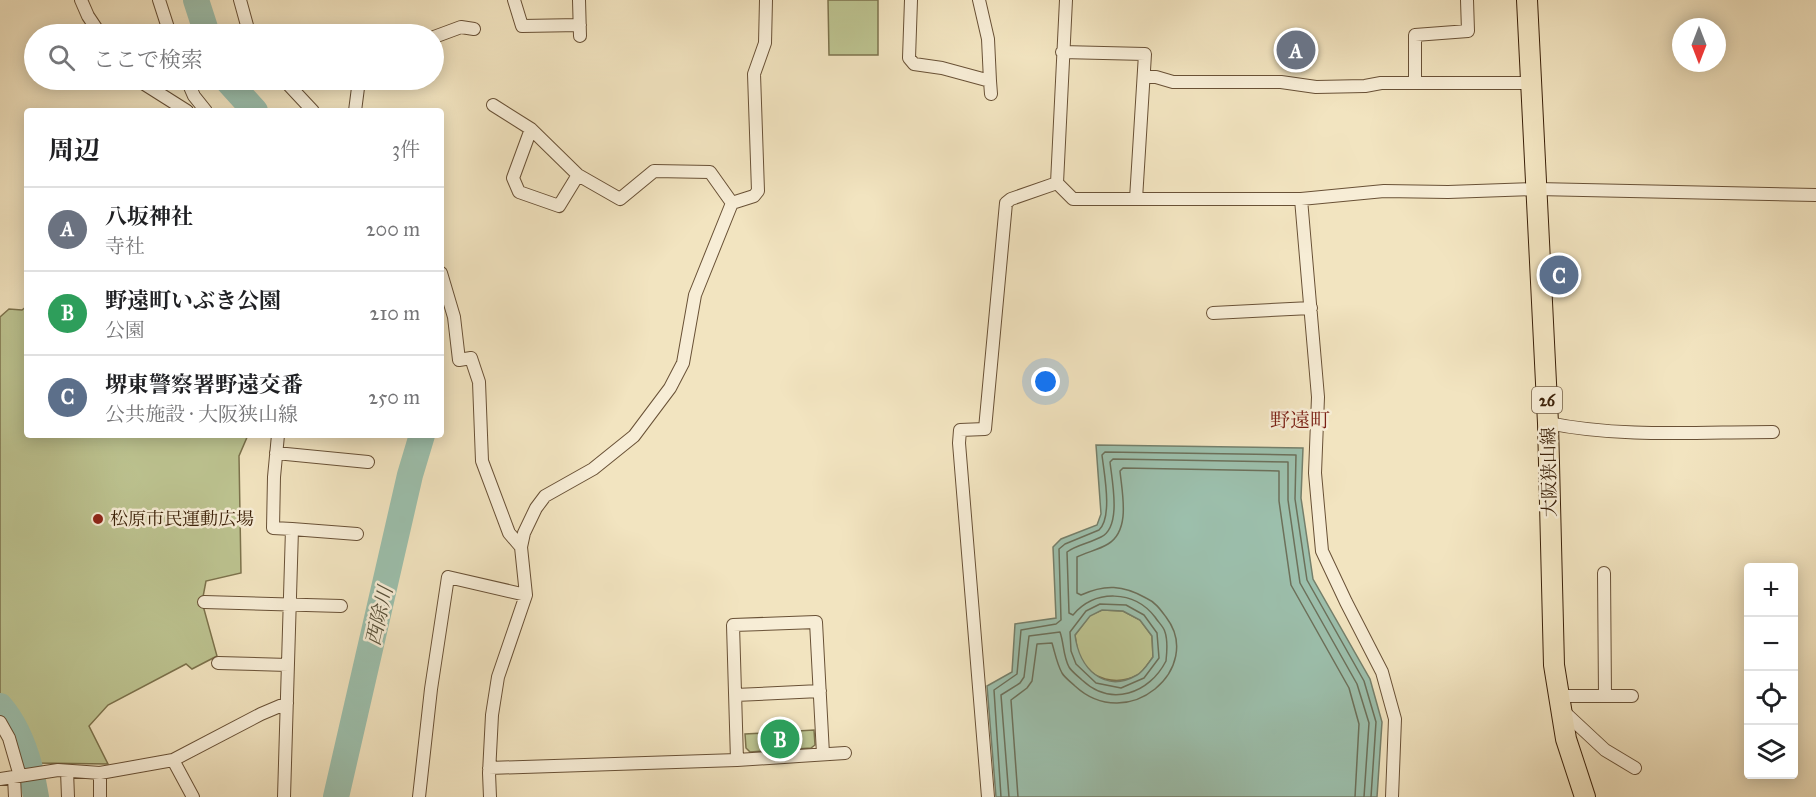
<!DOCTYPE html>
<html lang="ja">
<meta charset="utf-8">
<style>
:root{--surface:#fff;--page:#f2f2f2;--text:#202124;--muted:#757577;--line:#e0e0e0;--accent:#8f2418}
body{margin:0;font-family:"IM FELL Great Primer","Noto Serif JP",serif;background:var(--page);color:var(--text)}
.controls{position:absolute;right:18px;bottom:18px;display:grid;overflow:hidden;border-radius:6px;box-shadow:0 3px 15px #0003}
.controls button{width:54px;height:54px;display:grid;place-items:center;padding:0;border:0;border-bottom:2px solid var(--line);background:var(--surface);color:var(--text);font:30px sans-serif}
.compass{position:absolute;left:1672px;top:18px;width:54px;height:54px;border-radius:50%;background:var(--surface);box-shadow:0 3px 15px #0003;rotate:180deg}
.you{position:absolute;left:1046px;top:382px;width:21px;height:21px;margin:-15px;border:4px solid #fff;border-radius:50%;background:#1a73e8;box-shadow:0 0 0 9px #1a73e833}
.badge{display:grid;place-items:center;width:39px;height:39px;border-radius:50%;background:var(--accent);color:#fff;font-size:20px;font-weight:700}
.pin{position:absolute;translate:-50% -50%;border:3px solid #fff;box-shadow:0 2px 6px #0006}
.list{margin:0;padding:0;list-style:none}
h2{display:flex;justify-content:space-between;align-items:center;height:78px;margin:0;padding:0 24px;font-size:26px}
h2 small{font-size:20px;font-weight:400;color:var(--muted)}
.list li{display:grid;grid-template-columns:39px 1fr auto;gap:18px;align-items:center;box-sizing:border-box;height:84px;padding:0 24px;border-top:2px solid var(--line)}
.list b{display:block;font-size:22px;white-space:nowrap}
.list p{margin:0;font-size:20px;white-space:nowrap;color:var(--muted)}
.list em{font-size:20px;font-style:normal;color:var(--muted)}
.icon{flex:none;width:33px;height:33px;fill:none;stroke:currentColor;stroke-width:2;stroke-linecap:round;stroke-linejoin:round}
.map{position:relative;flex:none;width:1816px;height:797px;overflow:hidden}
.search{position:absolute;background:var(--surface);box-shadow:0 3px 15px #0003;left:24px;top:24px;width:420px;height:66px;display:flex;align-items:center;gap:15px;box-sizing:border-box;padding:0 21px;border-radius:33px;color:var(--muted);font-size:22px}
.panel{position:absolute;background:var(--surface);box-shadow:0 3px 15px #0003;left:24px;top:108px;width:420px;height:330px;border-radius:6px}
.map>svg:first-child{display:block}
.green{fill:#bdc491;stroke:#7c724c;stroke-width:1.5}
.water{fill:#9cbfac;stroke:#757f6a;stroke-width:1.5;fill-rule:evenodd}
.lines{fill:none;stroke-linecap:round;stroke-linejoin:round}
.shore{stroke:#6c705a;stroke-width:1.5}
.river{stroke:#9cbfac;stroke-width:26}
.street-casing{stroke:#695136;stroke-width:14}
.primary-casing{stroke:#3b2008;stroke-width:22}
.street{stroke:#f7edd6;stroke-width:12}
.primary{stroke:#f2e4c0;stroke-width:20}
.poi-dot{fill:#8f2418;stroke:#f7edd6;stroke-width:2}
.labels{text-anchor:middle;stroke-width:5;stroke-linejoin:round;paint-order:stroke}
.shield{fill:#f7edd6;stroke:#735e46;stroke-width:1.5}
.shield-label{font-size:16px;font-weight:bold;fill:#3b2008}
.street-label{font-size:18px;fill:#3b2008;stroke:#f7edd6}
.poi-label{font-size:18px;fill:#3b2008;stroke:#f7edd6;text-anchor:start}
.neighbourhood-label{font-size:20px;fill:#7a1f14;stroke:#f7edd6}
.water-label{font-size:20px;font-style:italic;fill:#585039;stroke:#f7edd6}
</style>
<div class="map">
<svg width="1816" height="797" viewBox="0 0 1816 797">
<rect width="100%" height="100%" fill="#f2e4c0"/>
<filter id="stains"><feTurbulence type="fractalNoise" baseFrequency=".00333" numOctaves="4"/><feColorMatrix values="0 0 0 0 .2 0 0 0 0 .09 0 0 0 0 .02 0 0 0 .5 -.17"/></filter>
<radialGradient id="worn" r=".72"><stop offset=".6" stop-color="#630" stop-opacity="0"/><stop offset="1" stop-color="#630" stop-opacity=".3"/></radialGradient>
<path class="green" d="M828 0H878V55H829Z
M27 306V435H248L239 456 241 573 206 581 202 602 217 656 192 669 186 664 108 705 89 726 108 764 36 763 12 715 0 700V317L9 309 22 310Z
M1102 610 1123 611 1140 620 1152 636 1153 657C1149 662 1144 671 1138 675 1117 686 1091 680 1080 659 1077 651 1076 643 1075 635L1090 615Z
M814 730 815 745 811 748 750 752 746 748 745 734Z"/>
<path class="water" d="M1096 445 1303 448 1301 498 1313 579 1370 679 1382 722 1377 797H996L987 686 1012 672 1015 624 1056 618 1053 547 1061 539 1097 525 1101 514ZM1102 610 1123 611 1140 620 1152 636 1153 657C1149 662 1144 671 1137 675 1104 694 1079 668 1075 635L1090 616Z"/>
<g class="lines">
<path class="shore" d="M1100 604 1126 605 1144 615 1157 633 1159 658 1144 678 1121 688 1096 683 1076 664 1071 651 1070 632 1086 611Z
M1001 797 994 690 1017 674 1021 630 1056 624 1061 620 1059 549 1065 544 1099 530C1113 517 1104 473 1102 455L1105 452 1296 455 1295 499 1307 580 1364 681 1376 722 1371 797
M1009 797 1001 695 1020 683 1024 677 1029 636 1060 632C1064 643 1063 656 1069 667 1072 672 1078 676 1082 680 1111 707 1149 694 1166 661 1167 652 1168 641 1165 632 1164 627 1158 622 1155 617 1134 590 1095 589 1073 615L1069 613 1067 552C1076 545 1090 543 1101 537 1122 527 1112 481 1110 462L1113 459 1288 462V500L1300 583 1357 684 1369 723 1364 797
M1018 797 1011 700 1027 688 1032 681 1037 644 1052 643C1055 653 1057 664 1062 673 1065 678 1071 682 1075 686 1128 735 1205 668 1166 617 1160 609 1155 602 1146 598 1123 585 1105 584 1081 595L1077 593V557C1087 552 1098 550 1108 544 1131 530 1122 493 1120 471L1123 468 1279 471V501L1291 585 1349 688 1359 724 1355 797"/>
<path class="river" d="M196 0 207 34
M227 80 255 111
M0 706C21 730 31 766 36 797
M336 797 410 475 422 435"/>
<defs>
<path id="street" d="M81 0 88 16 100 34
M159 0 170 34
M240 0 248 29 252 34
M514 0 522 26 580 25
M579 0 580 36
M911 0 909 58 914 64 942 68 990 81 991 94
M979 0 988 39 990 81
M1066 0 1057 183 1073 199H1301L1384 191 1448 192 1537 189 1816 195
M434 37 461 27 474 29
M1062 52 1145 54 1136 199
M1144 77H1156L1173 82H1281L1316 87 1365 86 1381 83H1530
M138 80 187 111
M187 80 194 96 206 111
M284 80 313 111
M1415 83V35L1468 31 1467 0
M493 105 531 129 578 175 620 199 654 171 710 172 732 203
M355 111 359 80
M531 129 513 178 519 192 559 206 578 175
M1301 199 1318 397 1315 473 1322 551 1346 602 1382 672 1395 719 1392 797
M441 273 454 317 459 360 471 358 479 382 482 461 509 533 521 547
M1213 313 1311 308
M1548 423C1621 438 1698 432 1773 432
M278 435 274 477 273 528 292 529 284 797
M276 453 368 462
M292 529 357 534
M1604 573 1605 696
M204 602 341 606
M218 663 288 665
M735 695 820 691
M1558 696H1632
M1561 709 1605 750 1635 768
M0 722 9 738 20 776
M173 760 193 797
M737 760 733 625 816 622 823 754
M489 768 737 760 845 753
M67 771 68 797
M100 773V797
M14 777 15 797
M0 779 58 770 100 773 173 760 261 714 287 703
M419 797 431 689 448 577 526 595
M490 797 489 773 492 715 498 677 526 595 521 547 524 533 536 508 545 496 593 469 634 436 670 388 683 363 695 295 732 203 754 196 758 191 754 74 765 43 766 0
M988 797 959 443 960 430 985 429 1006 203 1011 199 1057 183"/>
<path id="primary" d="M1527 0 1548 423 1554 665 1566 739 1585 797"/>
</defs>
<use href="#street" class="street-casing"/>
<use href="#primary" class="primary-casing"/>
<use href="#street" class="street"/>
<use href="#primary" class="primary"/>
</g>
<circle class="poi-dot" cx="98" cy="519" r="6"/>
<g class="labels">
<rect class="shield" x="1532" y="387" width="30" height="26" rx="4.5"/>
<g class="shield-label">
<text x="1547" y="406">26</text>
</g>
<g class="street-label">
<text transform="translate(1549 472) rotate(-91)" y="6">大阪狭山線</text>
</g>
<g class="poi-label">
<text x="110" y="525">松原市民運動広場</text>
</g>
<g class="neighbourhood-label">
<text x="1300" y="427">野遠町</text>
</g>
<g class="water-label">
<text transform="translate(379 616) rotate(-77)" y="7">西除川</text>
</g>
</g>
<rect width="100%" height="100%" filter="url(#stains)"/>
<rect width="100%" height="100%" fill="url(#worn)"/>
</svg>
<div class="controls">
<button>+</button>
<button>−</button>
<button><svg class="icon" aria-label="locate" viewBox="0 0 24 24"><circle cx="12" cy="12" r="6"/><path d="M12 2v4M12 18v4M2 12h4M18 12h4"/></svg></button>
<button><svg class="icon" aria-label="layers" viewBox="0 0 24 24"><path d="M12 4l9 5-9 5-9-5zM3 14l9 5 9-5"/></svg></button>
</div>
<svg class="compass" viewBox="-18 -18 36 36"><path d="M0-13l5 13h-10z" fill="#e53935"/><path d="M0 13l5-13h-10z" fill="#757577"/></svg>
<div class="you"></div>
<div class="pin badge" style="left:1296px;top:50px;background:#6b7280">A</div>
<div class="pin badge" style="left:780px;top:739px;background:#2e9e5b">B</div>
<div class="pin badge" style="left:1559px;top:275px;background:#5c6f8a">C</div>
<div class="search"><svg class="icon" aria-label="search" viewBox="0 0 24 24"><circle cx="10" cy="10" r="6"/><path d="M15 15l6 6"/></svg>ここで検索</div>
<section class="panel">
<h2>周辺<small>3件</small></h2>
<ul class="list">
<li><span class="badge" style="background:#6b7280">A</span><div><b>八坂神社</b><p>寺社</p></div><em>200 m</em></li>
<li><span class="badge" style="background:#2e9e5b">B</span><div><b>野遠町いぶき公園</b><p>公園</p></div><em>210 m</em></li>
<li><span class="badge" style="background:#5c6f8a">C</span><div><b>堺東警察署野遠交番</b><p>公共施設 · 大阪狭山線</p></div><em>250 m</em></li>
</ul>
</section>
</div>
